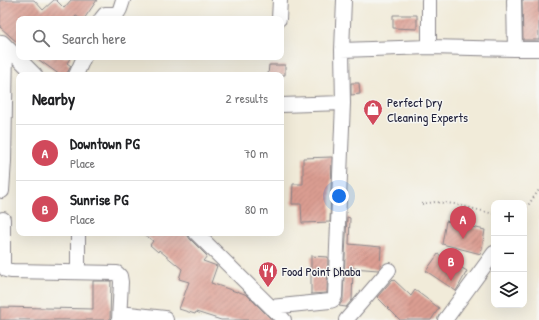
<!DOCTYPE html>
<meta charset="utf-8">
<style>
:root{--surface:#fff;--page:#f6f6f6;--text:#202124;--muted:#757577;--line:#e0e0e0;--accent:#d1495b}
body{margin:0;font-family:"Patrick Hand",sans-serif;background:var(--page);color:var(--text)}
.controls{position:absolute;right:12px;bottom:12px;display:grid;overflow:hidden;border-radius:8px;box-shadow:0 4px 16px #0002}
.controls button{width:36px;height:36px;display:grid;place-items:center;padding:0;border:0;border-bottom:1px solid var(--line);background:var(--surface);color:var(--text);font:20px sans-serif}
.you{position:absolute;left:339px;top:196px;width:14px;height:14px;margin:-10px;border:3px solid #fff;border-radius:50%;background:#1a73e8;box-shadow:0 0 0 6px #1a73e833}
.badge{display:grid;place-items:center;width:26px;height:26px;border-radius:50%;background:var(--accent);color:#fff;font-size:13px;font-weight:700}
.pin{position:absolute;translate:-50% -33px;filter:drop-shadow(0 1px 2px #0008)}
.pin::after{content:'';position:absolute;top:21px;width:14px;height:12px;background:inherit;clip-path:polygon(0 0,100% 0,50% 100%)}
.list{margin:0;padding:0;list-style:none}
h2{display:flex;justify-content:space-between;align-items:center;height:52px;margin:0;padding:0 16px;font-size:17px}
h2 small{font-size:13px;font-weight:400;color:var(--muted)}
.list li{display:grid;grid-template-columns:26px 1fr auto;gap:12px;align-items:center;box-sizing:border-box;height:56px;padding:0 16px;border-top:1px solid var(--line)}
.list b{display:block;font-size:15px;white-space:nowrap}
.list p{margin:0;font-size:13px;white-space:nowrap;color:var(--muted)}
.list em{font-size:13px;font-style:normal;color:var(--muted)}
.icon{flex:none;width:22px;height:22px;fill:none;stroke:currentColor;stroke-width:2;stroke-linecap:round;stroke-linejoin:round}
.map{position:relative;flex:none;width:539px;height:320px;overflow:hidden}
.search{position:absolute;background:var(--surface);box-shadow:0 4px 16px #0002;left:16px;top:16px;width:268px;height:44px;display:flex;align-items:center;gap:10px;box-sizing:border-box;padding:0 14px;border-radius:8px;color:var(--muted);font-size:15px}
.panel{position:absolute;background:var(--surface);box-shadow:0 4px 16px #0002;left:16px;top:72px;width:268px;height:164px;border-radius:8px}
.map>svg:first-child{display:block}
.building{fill:url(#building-hatch)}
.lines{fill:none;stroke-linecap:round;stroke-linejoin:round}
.street-casing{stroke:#8a868a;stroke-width:16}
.path{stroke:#8a868a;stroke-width:2;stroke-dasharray:1 3;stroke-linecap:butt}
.street{stroke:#fff;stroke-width:14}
.labels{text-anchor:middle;stroke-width:3;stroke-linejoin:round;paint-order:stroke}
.poi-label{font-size:13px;fill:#22223b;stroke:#f6f6f2;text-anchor:start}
</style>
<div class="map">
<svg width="539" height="320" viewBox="0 0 539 320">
<defs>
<pattern id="building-hatch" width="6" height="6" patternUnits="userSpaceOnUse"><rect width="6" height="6" fill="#dc9e92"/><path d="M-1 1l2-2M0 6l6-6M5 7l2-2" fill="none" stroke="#b28078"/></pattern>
</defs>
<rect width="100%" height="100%" fill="#f6f6f2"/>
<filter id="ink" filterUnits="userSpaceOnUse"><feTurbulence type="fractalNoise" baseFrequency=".025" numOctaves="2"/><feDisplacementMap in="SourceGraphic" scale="8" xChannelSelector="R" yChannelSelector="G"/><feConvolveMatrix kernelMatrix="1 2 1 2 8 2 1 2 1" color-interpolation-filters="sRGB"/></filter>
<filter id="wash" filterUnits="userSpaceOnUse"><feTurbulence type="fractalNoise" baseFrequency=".012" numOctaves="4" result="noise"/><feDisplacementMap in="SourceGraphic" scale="16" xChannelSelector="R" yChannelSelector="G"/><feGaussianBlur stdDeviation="0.9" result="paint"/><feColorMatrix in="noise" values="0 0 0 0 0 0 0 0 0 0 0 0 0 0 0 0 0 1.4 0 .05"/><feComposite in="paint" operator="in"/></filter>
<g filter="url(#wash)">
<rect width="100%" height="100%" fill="#f1ebd9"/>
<g id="blocks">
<path class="building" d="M0 0H34L43 10 54 0H56L64 8 71 0H97L84 19H81L76 16 74 18 75 19H19V44L0 27Z
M522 0H539V40H523Z
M393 15H417V29L393 28Z
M35 57H71L67 63 71 66 66 75H60Z
M269 65H285V75H268Z
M351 83H359L360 94 351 95Z
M332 157 330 222 302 223 301 204H292L293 184H303V158Z
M347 217 350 218 349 244 381 247 380 268 378 270 353 268 352 300 346 307 339 306 343 300V296Z
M446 221 485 230 481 254 442 244Z
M143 233H186L190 239 207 256 203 261 217 266 211 283 237 292V291L247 295 272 320H221L196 312 195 314 179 309 189 282 179 279 182 269 159 250 158 252 150 245 153 241Z
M438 254 467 271 456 291 426 271Z
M311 256 328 257 327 293 311 294Z
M393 279 411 296 415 290 439 308 431 320H400L377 297Z
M93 281H111L110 320H0V307L93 309Z"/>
</g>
</g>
<g filter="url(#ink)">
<use href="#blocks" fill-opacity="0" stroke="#8a868a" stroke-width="1"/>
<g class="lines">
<defs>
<path id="street" d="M429 0V47
M514 0 515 49
M101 19 105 14C120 14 118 15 123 0
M279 19 280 0
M2 42 35 75
M342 50 429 47 515 49H539
M76 75 84 57
M281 105 343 103
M2 191 4 161 6 47
M3 219V265L6 270 12 271 117 273 120 276 121 282 119 320
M78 233V272
M196 233 284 320
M271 307 330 301 333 300 335 296 343 103 342 50 344 0
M120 313 165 318 166 320
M346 320 389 270
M445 320 494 253"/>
</defs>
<use href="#street" class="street-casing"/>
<path class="path" d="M422 204 435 202 455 204 494 214
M524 211 539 190"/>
<use href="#street" class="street"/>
</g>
</g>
<defs>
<symbol id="shop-pin" viewBox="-11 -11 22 30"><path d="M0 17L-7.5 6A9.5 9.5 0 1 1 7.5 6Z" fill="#d1495b" stroke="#f6f6f2"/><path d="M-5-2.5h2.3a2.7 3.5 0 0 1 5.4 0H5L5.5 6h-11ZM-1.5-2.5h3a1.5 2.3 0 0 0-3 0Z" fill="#fff"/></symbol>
<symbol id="restaurant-pin" viewBox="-11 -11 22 30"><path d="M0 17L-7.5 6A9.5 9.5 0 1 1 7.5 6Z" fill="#d1495b" stroke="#f6f6f2"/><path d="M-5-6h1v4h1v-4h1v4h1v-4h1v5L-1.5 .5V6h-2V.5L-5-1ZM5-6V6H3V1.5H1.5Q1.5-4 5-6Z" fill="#fff"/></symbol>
</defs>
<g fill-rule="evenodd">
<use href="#shop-pin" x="362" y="98" width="22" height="30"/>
<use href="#restaurant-pin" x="257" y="260" width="22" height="30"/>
</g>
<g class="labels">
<g class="poi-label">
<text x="387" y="107">Perfect Dry<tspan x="387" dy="15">Cleaning Experts</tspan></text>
<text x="282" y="276">Food Point Dhaba</text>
</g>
</g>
</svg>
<div class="controls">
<button>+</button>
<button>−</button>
<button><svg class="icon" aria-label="layers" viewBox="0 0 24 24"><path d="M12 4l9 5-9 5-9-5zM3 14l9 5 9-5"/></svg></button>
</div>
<div class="you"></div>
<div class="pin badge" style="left:463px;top:239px">A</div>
<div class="pin badge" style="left:451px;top:281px">B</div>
<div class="search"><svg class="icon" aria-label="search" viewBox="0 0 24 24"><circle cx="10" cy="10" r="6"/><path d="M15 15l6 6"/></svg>Search here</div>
<section class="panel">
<h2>Nearby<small>2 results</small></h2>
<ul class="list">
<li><span class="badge">A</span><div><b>Downtown PG</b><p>Place</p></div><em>70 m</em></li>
<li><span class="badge">B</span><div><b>Sunrise PG</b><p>Place</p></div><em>80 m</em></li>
</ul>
</section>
</div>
